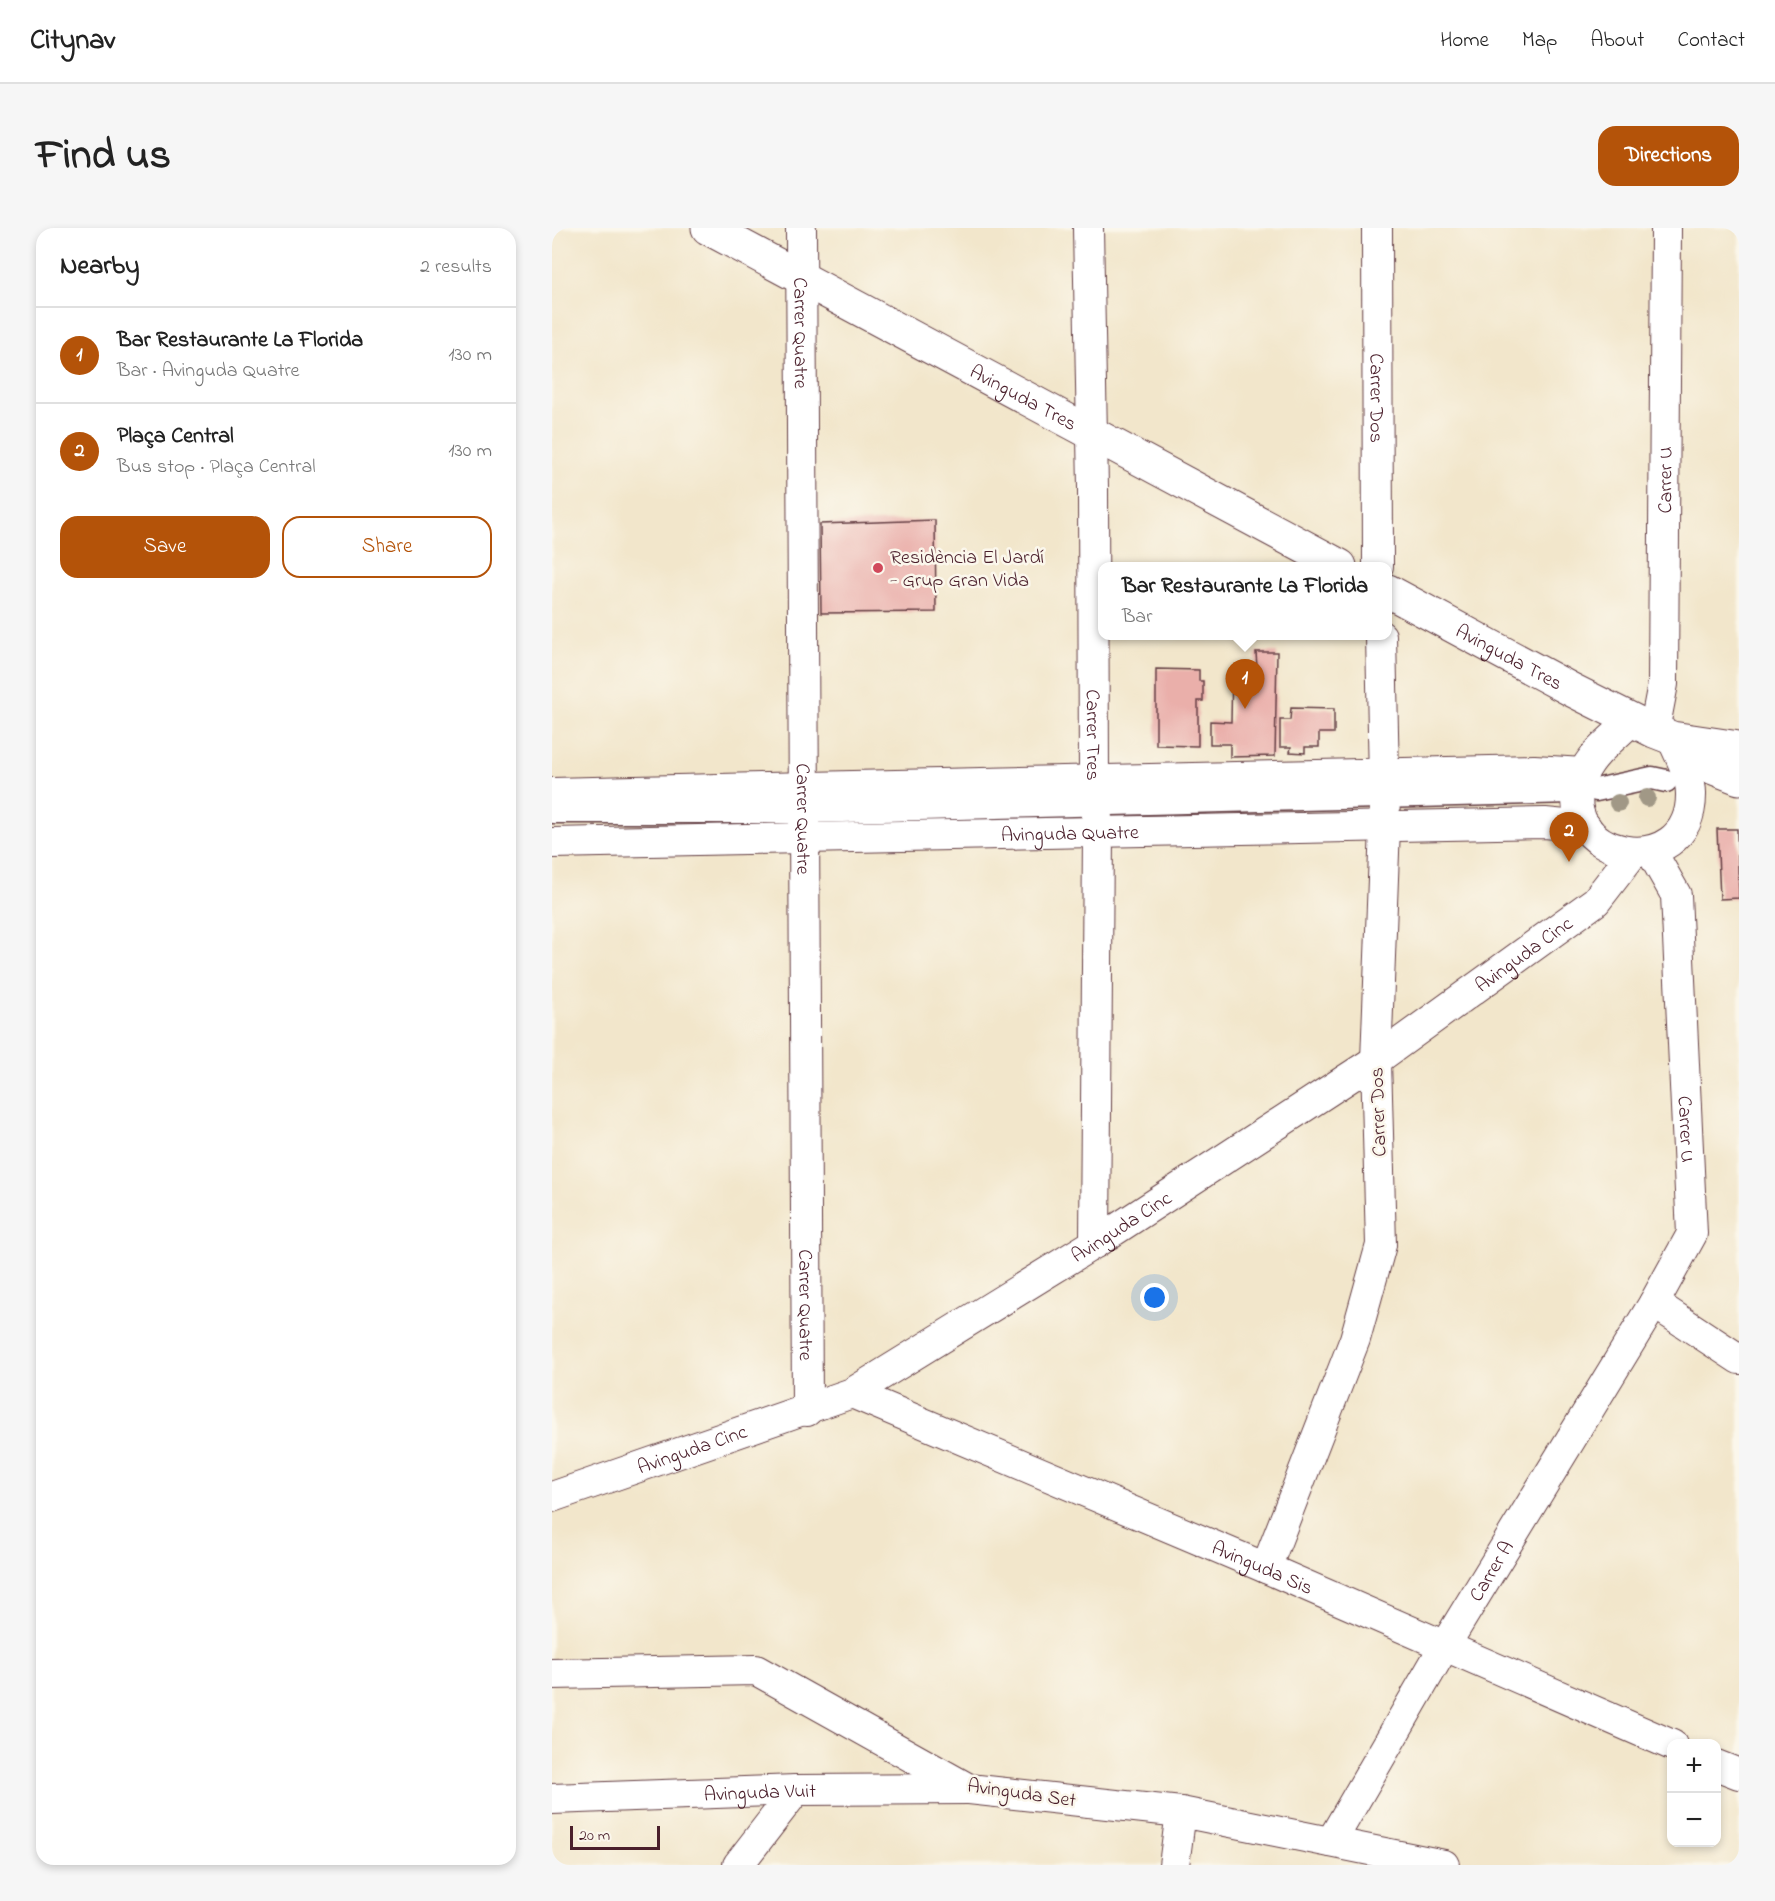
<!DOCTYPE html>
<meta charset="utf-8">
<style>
:root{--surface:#fff;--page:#f6f6f6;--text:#222;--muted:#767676;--line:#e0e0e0;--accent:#b45309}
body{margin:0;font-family:"Indie Flower",sans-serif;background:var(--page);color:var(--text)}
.controls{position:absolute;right:18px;bottom:18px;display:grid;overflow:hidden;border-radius:12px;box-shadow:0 3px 9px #0003}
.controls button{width:54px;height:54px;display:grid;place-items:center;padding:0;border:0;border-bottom:2px solid var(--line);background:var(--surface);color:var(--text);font:30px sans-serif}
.scale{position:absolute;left:18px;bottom:15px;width:90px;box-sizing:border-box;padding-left:6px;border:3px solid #4a1f2b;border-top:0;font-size:16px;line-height:21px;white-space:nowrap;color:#4a1f2b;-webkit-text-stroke:4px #fbf7ec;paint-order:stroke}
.you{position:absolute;left:603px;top:1070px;width:21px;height:21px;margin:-15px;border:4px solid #fff;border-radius:50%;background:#1a73e8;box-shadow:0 0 0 9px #1a73e833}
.badge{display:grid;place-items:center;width:39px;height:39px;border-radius:50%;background:var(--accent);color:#fff;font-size:20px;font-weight:700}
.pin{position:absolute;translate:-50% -50px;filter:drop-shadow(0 2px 3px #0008)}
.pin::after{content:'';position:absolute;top:32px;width:21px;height:18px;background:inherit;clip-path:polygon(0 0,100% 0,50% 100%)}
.popup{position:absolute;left:546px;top:334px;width:294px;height:78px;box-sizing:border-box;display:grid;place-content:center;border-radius:12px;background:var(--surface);filter:drop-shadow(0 2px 4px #0005);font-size:20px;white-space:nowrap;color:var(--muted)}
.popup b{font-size:22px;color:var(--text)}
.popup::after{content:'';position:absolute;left:50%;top:100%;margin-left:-12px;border:12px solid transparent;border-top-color:var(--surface)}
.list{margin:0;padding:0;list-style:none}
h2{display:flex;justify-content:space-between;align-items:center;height:78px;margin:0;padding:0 24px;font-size:26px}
h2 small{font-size:20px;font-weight:400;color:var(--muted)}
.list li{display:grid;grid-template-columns:39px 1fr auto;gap:18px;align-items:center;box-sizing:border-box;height:96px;padding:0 24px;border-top:2px solid var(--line)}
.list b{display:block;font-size:22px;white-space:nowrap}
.list p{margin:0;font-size:20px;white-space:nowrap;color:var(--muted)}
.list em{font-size:20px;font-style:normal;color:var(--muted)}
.actions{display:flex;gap:12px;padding:18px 24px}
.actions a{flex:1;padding:14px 0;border:2px solid var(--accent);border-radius:18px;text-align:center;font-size:21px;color:var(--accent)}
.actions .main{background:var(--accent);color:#fff}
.map{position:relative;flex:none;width:1187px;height:1637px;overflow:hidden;border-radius:18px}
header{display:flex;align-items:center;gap:36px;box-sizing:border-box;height:84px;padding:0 30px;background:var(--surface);border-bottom:2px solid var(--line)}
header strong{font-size:28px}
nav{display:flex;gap:33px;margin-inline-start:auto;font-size:21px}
.intro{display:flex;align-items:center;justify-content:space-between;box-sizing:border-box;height:144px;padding:0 36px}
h1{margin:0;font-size:42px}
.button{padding:15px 27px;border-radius:18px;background:var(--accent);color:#fff;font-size:21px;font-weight:700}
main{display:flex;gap:36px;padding:0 36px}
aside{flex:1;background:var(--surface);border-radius:18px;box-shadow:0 3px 9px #0003}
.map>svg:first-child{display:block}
.building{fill:#eaafaa}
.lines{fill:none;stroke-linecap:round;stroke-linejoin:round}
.pedestrian-casing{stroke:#633d43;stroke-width:25}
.minor-casing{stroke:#633d43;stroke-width:32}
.secondary-casing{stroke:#633d43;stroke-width:35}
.pedestrian{stroke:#fff;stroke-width:22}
.minor{stroke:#fff;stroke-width:30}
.secondary{stroke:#fff;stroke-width:33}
.tree{fill:#a19886}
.poi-dot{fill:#d1495b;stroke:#fbf7ec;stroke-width:2}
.labels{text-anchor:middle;stroke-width:5;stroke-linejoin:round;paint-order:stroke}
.street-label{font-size:20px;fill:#4a1f2b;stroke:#fbf7ec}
.poi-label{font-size:20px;fill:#4a1f2b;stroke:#fbf7ec;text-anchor:start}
</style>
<header>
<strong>Citynav</strong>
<nav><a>Home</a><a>Map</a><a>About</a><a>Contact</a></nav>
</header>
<div class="intro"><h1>Find us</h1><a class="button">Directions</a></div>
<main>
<aside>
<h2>Nearby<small>2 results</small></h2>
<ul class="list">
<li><span class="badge">1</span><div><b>Bar Restaurante La Florida</b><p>Bar · Avinguda Quatre</p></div><em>130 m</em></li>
<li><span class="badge">2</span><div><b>Plaça Central</b><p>Bus stop · Plaça Central</p></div><em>130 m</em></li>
</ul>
<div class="actions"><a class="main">Save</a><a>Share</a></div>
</aside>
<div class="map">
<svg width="1187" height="1637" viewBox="0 0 1187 1637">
<rect width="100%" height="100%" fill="#fbf7ec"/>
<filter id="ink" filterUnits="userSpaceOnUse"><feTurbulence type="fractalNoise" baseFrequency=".0167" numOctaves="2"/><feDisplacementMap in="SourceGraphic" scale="12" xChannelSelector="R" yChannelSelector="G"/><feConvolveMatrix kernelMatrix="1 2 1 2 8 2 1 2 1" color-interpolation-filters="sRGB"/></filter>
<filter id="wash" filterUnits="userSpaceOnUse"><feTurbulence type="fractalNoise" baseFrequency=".008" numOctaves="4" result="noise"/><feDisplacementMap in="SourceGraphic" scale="24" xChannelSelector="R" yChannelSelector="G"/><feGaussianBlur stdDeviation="1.35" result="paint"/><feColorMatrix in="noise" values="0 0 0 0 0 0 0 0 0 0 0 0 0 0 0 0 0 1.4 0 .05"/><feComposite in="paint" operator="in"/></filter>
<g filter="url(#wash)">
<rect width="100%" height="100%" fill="#f2e6cb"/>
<g id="blocks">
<path class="building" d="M383 292 384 384 269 385 268 296Z
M704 424H725L723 528 678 529V516H658V493L679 494 680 440H705Z
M604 441 647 442V453H651V473H646V518L604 517Z
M739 480 782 481V505H767V519H753V525L738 524 739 519H728V492H738Z
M1165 601H1185L1187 670 1168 671Z"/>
</g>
</g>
<g filter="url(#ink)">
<use href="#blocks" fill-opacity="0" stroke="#633d43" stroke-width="1.5"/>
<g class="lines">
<defs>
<path id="pedestrian" d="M1044 562 1100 550 1114 553
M0 584H252L1018 564"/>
<g id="minor">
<path id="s1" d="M249 0 255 1183"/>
<path id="s2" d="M536 0 541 260 542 552 546 604 543 1015"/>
<path id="s3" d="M825 0 826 338"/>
<path d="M1080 492C1064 508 1040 525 1031 546 995 631 1140 658 1139 566 1139 547 1127 527 1120 510"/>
<path id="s4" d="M1102 503 1111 456 1114 0"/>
<path d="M0 565 982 542 1031 545"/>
<path id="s5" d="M0 615 993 595 1034 599"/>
<path id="s6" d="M1099 623 1124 667 1140 1006 1102 1075 1187 1131"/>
<path id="s7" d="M300 1165 714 1340 1120 1517"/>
<path id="s8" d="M0 1269 300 1165 543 1015 824 832 1044 673 1081 625"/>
<path d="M714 1340 803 1111 829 1017 824 832 833 599 829 408"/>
<path d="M0 1446 204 1442 417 1561 629 1584 892 1637"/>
<path d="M1164 1537 1187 1546"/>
<path id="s9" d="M0 1571 244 1562 417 1561"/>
<path id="s10" d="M779 1614 892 1419 1102 1075"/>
<path d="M186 1637 244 1562"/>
<path d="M622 1637 629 1584"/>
</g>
<g id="secondary">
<path id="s11" d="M156 0 788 338"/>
<path id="s12" d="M836 363 1020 462 1102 503 1120 510 1187 520"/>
<path d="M1126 515 1154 537 1187 550"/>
</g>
</defs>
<use href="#pedestrian" class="pedestrian-casing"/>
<use href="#minor" class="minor-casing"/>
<use href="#secondary" class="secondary-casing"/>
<use href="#pedestrian" class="pedestrian"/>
<use href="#minor" class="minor"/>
<use href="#secondary" class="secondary"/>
</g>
<g class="tree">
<circle cx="1095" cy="570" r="9"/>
<circle cx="1066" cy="575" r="9"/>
</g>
</g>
<circle class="poi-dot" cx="326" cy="340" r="6"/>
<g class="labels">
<g class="street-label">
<text dy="7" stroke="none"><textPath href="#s1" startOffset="105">Carrer Quatre</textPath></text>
<text dy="7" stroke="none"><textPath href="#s11" startOffset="358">Avinguda Tres</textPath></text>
<text dy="7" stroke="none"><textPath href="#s3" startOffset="170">Carrer Dos</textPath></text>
<text dy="7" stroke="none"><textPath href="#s4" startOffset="252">Carrer U</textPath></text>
<text dy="7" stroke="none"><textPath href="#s12" startOffset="138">Avinguda Tres</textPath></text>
<text dy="7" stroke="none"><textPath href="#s2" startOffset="507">Carrer Tres</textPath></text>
<text dy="7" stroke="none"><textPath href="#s1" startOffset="591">Carrer Quatre</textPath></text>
<text dy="7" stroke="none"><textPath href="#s5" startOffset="518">Avinguda Quatre</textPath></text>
<text dy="7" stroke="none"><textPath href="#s8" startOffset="1120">Avinguda Cinc</textPath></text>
<text transform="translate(825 884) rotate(-92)" y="7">Carrer Dos</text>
<text dy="7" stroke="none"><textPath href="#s6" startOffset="285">Carrer U</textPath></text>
<text dy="7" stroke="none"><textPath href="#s8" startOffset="634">Avinguda Cinc</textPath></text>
<text dy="7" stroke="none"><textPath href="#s1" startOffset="1077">Carrer Quatre</textPath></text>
<text dy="7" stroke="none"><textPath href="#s8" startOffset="148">Avinguda Cinc</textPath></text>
<text dy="7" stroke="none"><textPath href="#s7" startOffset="446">Avinguda Sis</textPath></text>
<text dy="7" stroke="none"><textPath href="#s10" startOffset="315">Carrer A</textPath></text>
<text dy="7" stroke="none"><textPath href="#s9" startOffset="208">Avinguda Vuit</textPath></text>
<text transform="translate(470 1564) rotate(8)" y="7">Avinguda Set</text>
</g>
<g class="poi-label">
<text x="338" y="335">Residència El Jardí<tspan x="338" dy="23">- Grup Gran Vida</tspan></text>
</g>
</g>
</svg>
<div class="controls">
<button>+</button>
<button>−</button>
</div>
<div class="scale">20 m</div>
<div class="you"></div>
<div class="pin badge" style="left:693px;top:481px">1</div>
<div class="popup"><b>Bar Restaurante La Florida</b>Bar</div>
<div class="pin badge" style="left:1017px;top:634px">2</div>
</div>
</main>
